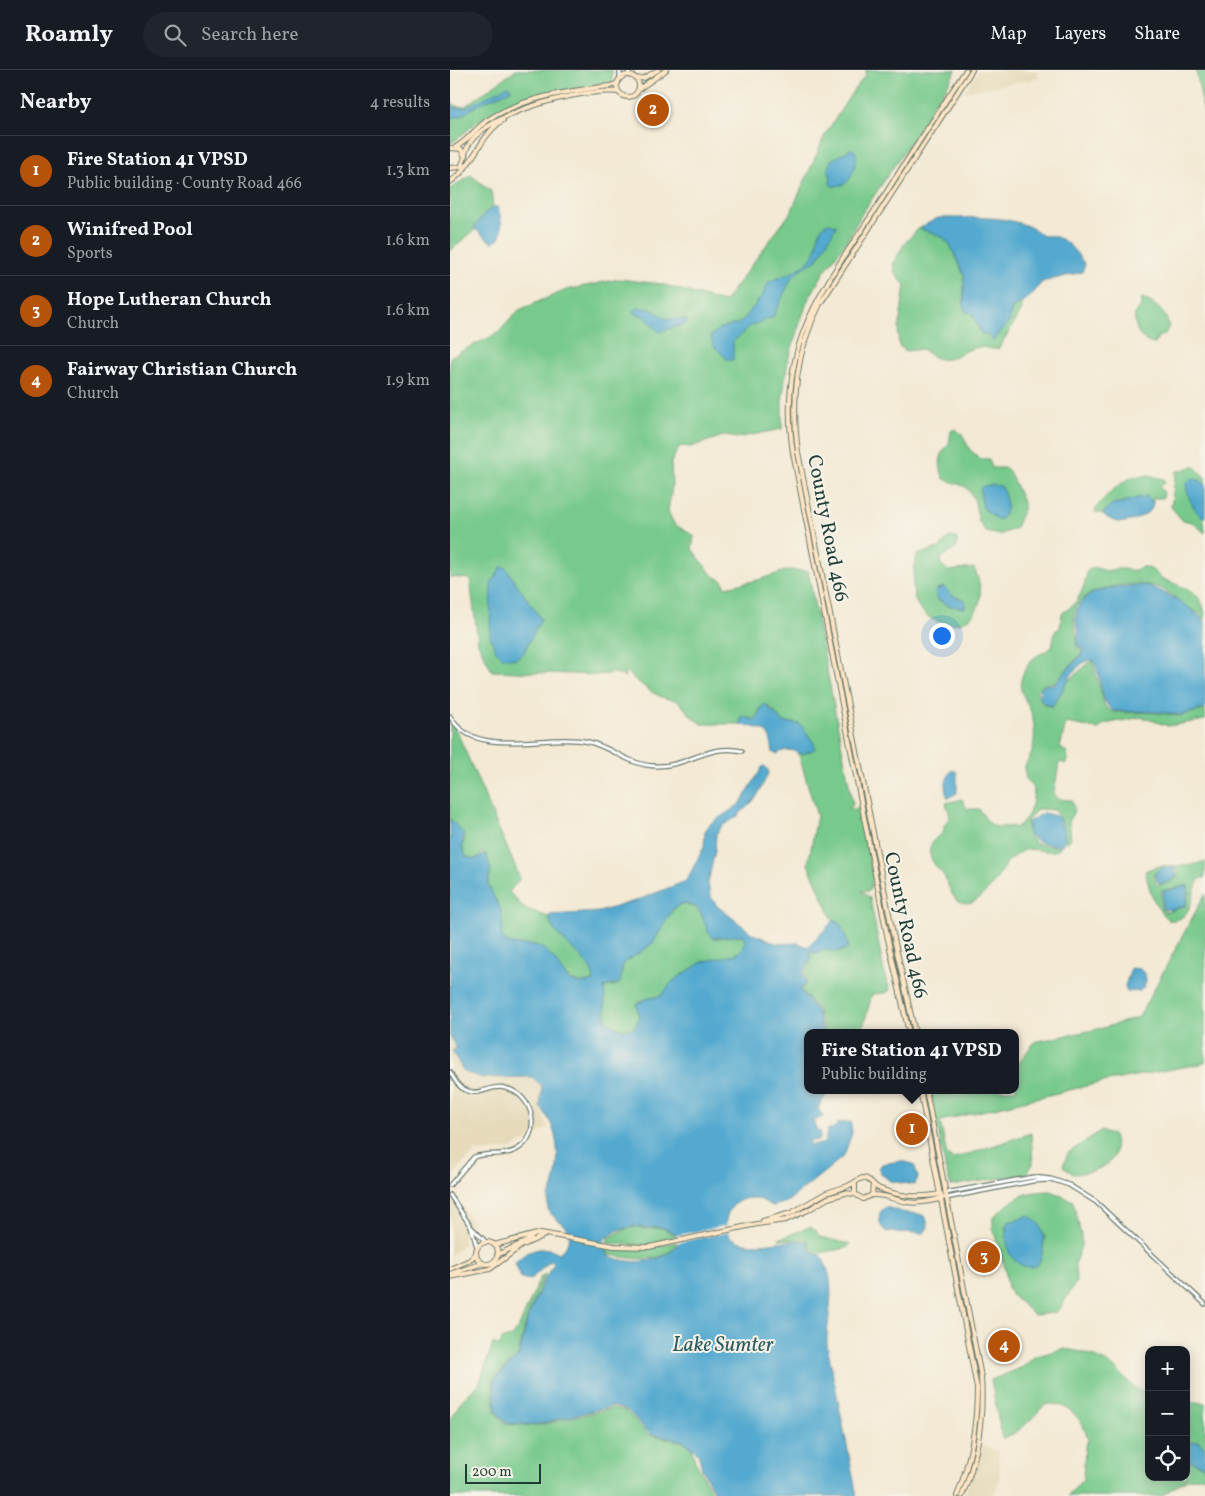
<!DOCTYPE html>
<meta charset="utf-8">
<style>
:root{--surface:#171b24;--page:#20242c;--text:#f1f3f6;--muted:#9ea1a6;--line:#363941;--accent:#b45309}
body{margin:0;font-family:Vollkorn,serif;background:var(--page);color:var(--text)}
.controls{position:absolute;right:15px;bottom:15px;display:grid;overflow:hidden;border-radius:10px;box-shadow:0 2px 12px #0003}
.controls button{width:45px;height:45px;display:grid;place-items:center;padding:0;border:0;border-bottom:1px solid var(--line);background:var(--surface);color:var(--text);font:25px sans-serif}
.scale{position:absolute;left:15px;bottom:12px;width:76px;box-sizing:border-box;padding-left:5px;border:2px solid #1f3d34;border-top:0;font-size:14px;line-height:18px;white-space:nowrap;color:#1f3d34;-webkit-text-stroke:4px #f7f3e8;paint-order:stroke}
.you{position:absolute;left:491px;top:565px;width:18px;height:18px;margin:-12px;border:4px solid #fff;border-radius:50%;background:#1a73e8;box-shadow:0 0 0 8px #1a73e833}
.badge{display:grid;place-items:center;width:32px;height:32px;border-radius:50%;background:var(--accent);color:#fff;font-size:16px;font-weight:700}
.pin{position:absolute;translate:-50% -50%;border:2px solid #fff;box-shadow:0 1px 5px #0006}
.popup{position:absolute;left:354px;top:959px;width:215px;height:65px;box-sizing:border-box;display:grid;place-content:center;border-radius:10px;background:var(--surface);filter:drop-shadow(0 1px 4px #0005);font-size:16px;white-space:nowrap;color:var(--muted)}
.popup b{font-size:19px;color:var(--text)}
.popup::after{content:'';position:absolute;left:50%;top:100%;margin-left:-10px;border:10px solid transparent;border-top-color:var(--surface)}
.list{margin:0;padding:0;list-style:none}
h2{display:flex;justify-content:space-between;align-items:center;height:65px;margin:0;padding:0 20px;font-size:21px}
h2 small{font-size:16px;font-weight:400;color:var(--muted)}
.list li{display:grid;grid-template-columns:32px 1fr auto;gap:15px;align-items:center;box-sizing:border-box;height:70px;padding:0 20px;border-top:1px solid var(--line)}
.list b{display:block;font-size:19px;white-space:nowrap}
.list p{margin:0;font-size:16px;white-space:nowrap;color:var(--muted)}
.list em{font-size:16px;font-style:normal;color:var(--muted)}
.icon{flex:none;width:28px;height:28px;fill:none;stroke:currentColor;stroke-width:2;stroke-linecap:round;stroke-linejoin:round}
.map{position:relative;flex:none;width:755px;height:1426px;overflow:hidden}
header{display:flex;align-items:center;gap:30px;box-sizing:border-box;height:70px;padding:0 25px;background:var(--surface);border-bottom:1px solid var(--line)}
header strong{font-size:24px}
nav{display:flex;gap:28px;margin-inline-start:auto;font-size:18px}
.search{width:350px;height:45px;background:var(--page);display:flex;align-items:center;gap:12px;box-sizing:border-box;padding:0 18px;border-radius:28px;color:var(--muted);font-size:19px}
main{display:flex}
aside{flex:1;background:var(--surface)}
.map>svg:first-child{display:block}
.built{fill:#e6daba}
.green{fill:#77c98c;stroke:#4b8360;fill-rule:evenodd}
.water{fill:#52a9cf;stroke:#387382;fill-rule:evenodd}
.pier{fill:#f3e9d4}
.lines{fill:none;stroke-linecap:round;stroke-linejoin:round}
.tertiary-casing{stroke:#69796c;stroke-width:5.5}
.secondary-casing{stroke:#69796c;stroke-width:6}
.tertiary{stroke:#fff;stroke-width:3}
.secondary{stroke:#fee5c5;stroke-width:4}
.labels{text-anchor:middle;stroke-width:4;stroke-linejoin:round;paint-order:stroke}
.street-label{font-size:20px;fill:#1f3d34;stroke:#f7f3e8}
.water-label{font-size:21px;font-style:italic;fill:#2e5d62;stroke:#f7f3e8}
</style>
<header>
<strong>Roamly</strong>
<div class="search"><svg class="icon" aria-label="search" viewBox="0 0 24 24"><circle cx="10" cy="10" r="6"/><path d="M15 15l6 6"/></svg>Search here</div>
<nav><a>Map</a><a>Layers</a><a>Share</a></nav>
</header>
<main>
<aside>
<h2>Nearby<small>4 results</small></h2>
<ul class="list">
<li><span class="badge">1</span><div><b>Fire Station 41 VPSD</b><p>Public building · County Road 466</p></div><em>1.3 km</em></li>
<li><span class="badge">2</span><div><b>Winifred Pool</b><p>Sports</p></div><em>1.6 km</em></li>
<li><span class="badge">3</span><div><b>Hope Lutheran Church</b><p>Church</p></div><em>1.6 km</em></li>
<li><span class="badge">4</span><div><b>Fairway Christian Church</b><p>Church</p></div><em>1.9 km</em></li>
</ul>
</aside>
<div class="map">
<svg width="755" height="1426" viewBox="0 0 755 1426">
<rect width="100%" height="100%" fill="#f7f3e8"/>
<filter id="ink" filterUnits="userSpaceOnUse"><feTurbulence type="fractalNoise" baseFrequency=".02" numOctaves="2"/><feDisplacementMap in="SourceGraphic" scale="10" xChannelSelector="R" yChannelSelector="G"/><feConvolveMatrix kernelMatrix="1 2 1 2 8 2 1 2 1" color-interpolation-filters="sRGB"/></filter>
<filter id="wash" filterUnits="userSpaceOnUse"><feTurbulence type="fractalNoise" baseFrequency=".0096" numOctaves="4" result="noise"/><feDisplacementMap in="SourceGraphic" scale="20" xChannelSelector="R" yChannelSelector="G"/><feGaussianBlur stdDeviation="1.12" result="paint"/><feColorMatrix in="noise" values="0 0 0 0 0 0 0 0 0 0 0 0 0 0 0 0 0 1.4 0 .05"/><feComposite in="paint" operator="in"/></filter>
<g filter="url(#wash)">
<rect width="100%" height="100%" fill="#f3e9d4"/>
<path class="built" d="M529 0H587L589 8 514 22Z
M0 966 6 978 2 981 15 1001 32 1008 82 1007 92 1016 90 1037 98 1058 61 1079 26 1082 16 1090 0 1110Z
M0 1118 24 1153 15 1159 13 1175 0 1185Z
M533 1374 548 1382 550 1408 543 1426H515Z"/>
<path class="green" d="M66 0H162V13C119 20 71 24 33 48 21 55 12 67 0 74V27C3 35 6 38 15 36Z
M416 0H506L492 25 411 145 397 171 374 202 357 232 338 290 332 331V359L286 368 276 365 241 377 230 376 221 392 222 417 218 441 224 454 244 466 242 479 263 506 272 510 276 517 308 510 338 500 358 501 403 735 398 738 409 739 423 808 419 821H411L420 828 434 902 440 920 436 923 422 924 414 954 407 963H375L368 940 351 920 357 913 355 902 361 891 360 881 367 884 374 879 391 882 398 875 389 851H383L358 794 367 746 348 682 352 684 364 679V673L350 654 333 652 318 635 311 637 305 650 292 646 290 654H252L243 648 227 630C206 630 190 613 174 600L175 607 167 603 146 605 42 601 28 573 20 509 0 507V287L48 263 69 240 116 220 169 209 211 214 274 232 341 142 375 65 403 21 415 6Z
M746 0H755V49Z
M21 105 41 121 43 137 25 154V160L0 181V119Z
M469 158 494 168 500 175 514 205V238L522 243 529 260 538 265 543 271 550 261 556 256 562 239 571 232 572 240 549 278C543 281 537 277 530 277 504 280 500 302 472 279L456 281 449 276 448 264 455 215 445 204 443 194 454 174Z
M692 228C706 234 716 242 719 257L715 264 708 267 705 274C690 273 683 256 685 242L690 238Z
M505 359 512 364 520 380 531 389H539L542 398H556L559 401 573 432V440L566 458 549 465 536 462 529 452 524 428 516 417 494 409C488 394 489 385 499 374L501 361ZM553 418 556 439 551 449H547L533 438 530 423Z
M744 396 755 407V415L750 410 755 463 742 452 732 450 721 437 726 402Z
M698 405 714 409 715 413 709 416 714 423 713 428H703V433L697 426C684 428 675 433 662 434L653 444 645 442C646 433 673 410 682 407 687 406 693 407 698 405Z
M499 467 507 468V478L492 487 490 493 498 501 524 498C551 559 485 568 467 534 460 521 464 499 467 485L491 477ZM494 517 503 526 515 530V538L499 536 487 529V519Z
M644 497C661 504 659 498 674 499 678 499 681 501 685 500 689 499 691 496 696 497 703 499 709 507 715 510 737 519 755 522 755 550L750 544C734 538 722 521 704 516 693 513 677 514 666 516 637 522 618 530 626 563 628 568 625 572 627 578H632V583L605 612 594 614 587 620 588 626 593 634 603 637 617 612 642 590 655 636 662 642 708 643 729 646 755 640V650L718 656 692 647 654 654 649 659 616 653 610 678 617 682 618 688 615 694 611 692 609 693 604 722 607 729 621 730C626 740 624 742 619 750L621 769 616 773 613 754 605 740 587 739 577 751 578 766 587 774 610 777 608 780C597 785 581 775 571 782 567 785 559 790 556 794 549 806 527 842 510 832 499 827 499 811 492 803 483 794 474 782 484 770 486 767 491 766 493 763 494 762 494 758 494 756 495 753 499 749 500 746L496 733 512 729 517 739H529C541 757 542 759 563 756L565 758C579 751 583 735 584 720L576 709 574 698C576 693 579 689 581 685 585 676 585 658 583 650 579 626 559 621 580 592 586 584 595 583 602 577L605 561 610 558 612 543C628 535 635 518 637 501Z
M0 651 8 664 70 808 59 822 74 838 99 847C102 871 145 886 144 911 108 920 115 889 87 876 76 871 59 882 52 866 49 859 52 846 49 837 47 831 41 826 39 820 37 813 40 808 40 802 40 796 35 788 33 783L25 789 16 787 12 777 15 768 0 749Z
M755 791V808H750C740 823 744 853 718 850 704 838 699 818 695 801 716 790 733 801 755 791ZM715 796 724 797 728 801V806L721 812 709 815 705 812 704 803ZM738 815 739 821 736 836 717 842 711 840V821Z
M755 824V993L653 1012 490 1051 497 1085 503 1089 581 1063 583 1094 577 1104 501 1116 496 1101 480 1020H566V997L584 972 653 958 689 947Z
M231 834C254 834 253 854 264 869L283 865 295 866 294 877C285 889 267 887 254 892 237 899 224 912 211 926L200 928 186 934 190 947 185 958C173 961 166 958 156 951L154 917 167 915 171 907 173 894C182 886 200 878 205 869 213 858 216 840 231 834Z
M650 1061 662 1064C675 1093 649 1102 623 1104L613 1096 618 1083Z
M601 1121 623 1131 631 1165V1176L625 1193 626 1212 610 1239 604 1243 584 1245 562 1225 558 1218 554 1194 543 1159V1147C567 1128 568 1122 601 1121ZM571 1149 595 1166 590 1191 558 1178 555 1157 558 1152Z
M187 1157 196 1159 212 1158 226 1165 227 1169 199 1176 157 1173 158 1168 178 1158Z
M360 1157 366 1161 370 1167 400 1174 397 1178 370 1183 361 1181 358 1170 329 1169Z
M227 1172C217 1196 178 1189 158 1184L156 1176C182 1180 202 1178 227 1172Z
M95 1204 77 1247 68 1286 43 1310 45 1341 55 1354 86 1356 163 1338 177 1342 199 1365 234 1372 242 1379 245 1391 264 1426H0V1351L11 1331 29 1314 43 1273 49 1276 53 1269 61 1267 68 1259 90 1208Z
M612 1279C636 1281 657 1289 674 1307 683 1316 686 1320 699 1324V1407H736V1389L755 1397V1406L737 1409 711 1426H618L633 1409 635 1376 638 1370C635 1351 616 1329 595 1335 582 1347 571 1364 552 1368L541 1310 573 1297 584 1287Z
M736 1331 755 1333V1380L747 1371 736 1373Z"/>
<path class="water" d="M58 16 61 18V20L29 34 11 46 0 48V30L5 38H14Z
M401 79 404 80 407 85C403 100 404 117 382 116L380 114 381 108 378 98 381 90Z
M43 137H47C52 146 53 161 49 169L42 173 24 158 35 143Z
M488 148C520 148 569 143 593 166 613 163 625 180 635 195L632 202 592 212 581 226 561 239 559 253 550 261 543 271 538 265 532 264 522 243 516 242 514 238V205L500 175 494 168 469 158Z
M379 153 386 155V157L367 190 351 199 341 209 323 247 299 257 283 272V290H278L263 275 261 266 270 258 287 254 293 250 312 226 319 212C331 207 356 198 363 186 370 176 365 156 379 153Z
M189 238 201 239 217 249H236L239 253 209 262 195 247 185 243 184 240Z
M741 409 750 410 755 415V448C744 443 737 426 736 413Z
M543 415 551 416C556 426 560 440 551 449H547L533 438 530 419 533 416Z
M697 426 703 433 701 440C686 451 669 459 653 444L662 434C675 433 684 428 697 426Z
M51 497H55L91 549 73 584 65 589 52 587 46 581 40 567 41 514Z
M695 515C710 518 746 540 755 552V639L729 645 709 642 663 641C647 628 653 605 642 589 621 595 614 621 602 636L594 633 589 626 590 618 595 615 604 614 633 583V577H628C626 572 629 568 628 562 616 517 663 517 695 515Z
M494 517 503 526 515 530V538L499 536 487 529 485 521Z
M315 634 333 652 350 654 364 673 365 679 352 684C343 680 336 678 327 684L323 683C320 657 314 660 290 654L292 646 305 650C310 646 309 638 315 634Z
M313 696 316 697 319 702 306 728 288 746 272 756 266 764 265 781 258 813 260 825 267 836 303 864 329 874 348 873 358 877 383 851H389L398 873 397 879 386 882 374 879 366 885 364 881H360L361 889 353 902 356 913 350 920 367 941 373 963H358V1020H377L376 1025 368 1038 373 1047 365 1050 366 1060 370 1061V1070L360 1071 358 1075 372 1074 375 1071 377 1060 386 1057 388 1053 401 1052 402 1063 394 1086 337 1132 323 1136C315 1133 309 1127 301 1128 281 1128 269 1151 280 1167 302 1182 333 1167 358 1172L360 1182 370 1185C390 1211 376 1245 377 1275L407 1426H266L252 1399 248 1383 234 1371 200 1364 178 1341 163 1336 85 1355 56 1353 46 1341 44 1310 69 1286 78 1247 95 1208 104 1194 102 1191 99 1192 80 1210 71 1208 65 1193C75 1180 96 1174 109 1183L117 1175 120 1164C116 1153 100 1147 98 1139 96 1131 102 1121 104 1113 111 1087 108 1056 90 1037L92 1016 82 1007 32 1008 14 1002 2 981 6 978 0 966V749L14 764 12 777 16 787 25 789 36 784 41 798 38 815 51 840 53 861 51 864 56 872C66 877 73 874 83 875 101 877 110 901 120 911L131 914 144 911C144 887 94 864 100 845L149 842 188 830 236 811 254 777 255 761 260 754 290 734ZM231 834C258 834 250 852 262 868L294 865 296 869 294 877 287 884 252 892 223 911 211 926 195 929 186 935 190 947 184 958C173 961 166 958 156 951L154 917 170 913 173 894 203 873 223 839ZM186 1156 196 1158 212 1157 228 1165 229 1172C217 1195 175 1196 156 1184L154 1169 169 1160Z
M502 700 507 702V723L498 728C493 720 496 707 502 700Z
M593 743 607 746C612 754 618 769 611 776L588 772 579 765 578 752Z
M711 798H724L727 806 721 811 710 814 707 811 705 803Z
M738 816 736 835 722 840 712 839 713 821Z
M681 898 690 899C698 906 698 914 690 921L677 922 675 916Z
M451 1091 464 1094 468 1108 464 1115 440 1111 430 1103 429 1098 432 1094Z
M436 1137C443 1139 450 1142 457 1143 469 1144 477 1142 478 1157L474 1163 437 1162C430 1158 427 1148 431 1141Z
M576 1145C593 1152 595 1163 593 1179 592 1184 591 1190 588 1194 577 1203 560 1190 558 1179 557 1171 554 1159 558 1152L571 1149Z
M749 1371 755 1380V1397L736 1389V1373Z"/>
<path class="pier" d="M278 1155 279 1162 226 1173 227 1168 224 1166Z"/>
</g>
<g filter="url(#ink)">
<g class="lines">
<defs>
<path id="tertiary" d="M178 0 180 6
M170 9V0
M0 646C24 691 96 662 139 672 163 678 180 696 207 696 237 697 260 673 292 681
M0 1002C5 1010 8 1018 18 1021 30 1026 42 1014 55 1018 84 1024 93 1066 66 1080 53 1087 38 1082 24 1087L0 1115
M495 1123 583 1107 601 1109 619 1115 646 1132 755 1234
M0 1125 21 1157 36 1172
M496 1128 583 1111 601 1110
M21 1157 27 1177"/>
<path id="secondary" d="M167 16a11 11 0 1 1 22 0a11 11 0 1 1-22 0Z
M186 9 194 8 208 0
M189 19 216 0
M6 77C18 71 26 57 38 50 73 27 119 21 160 16L168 13
M0 78 11 79 15 87 11 97 0 98
M15 87C16 45 136 17 169 22
M0 112C24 96 29 66 53 50
M459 963 437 865 343 383C327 276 369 224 425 140 455 93 485 47 516 0
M465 963 443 864 348 382C341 329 346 281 370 234L522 0
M470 1020 527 1318C527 1357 521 1390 507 1426
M476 1020 531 1307C534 1349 528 1387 512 1426
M405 1112V1124L413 1129 422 1125 423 1115
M422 1125C435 1124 444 1130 457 1132 469 1134 481 1131 493 1128
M313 1151 341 1143 376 1123 398 1116 412 1108C420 1108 422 1114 428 1118 450 1127 468 1128 491 1124
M26 1183a11 11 0 1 1 22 0a11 11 0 1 1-22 0Z
M44 1175 91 1163 164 1176 199 1177 307 1154 336 1150 358 1140 378 1128 395 1123 405 1124
M47 1185 81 1169
M0 1199 20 1190 26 1183
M0 1204 33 1193
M0 1207 40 1199 71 1176 95 1165"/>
</defs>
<use href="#tertiary" class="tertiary-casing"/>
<use href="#secondary" class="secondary-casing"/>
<use href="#tertiary" class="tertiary"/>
<use href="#secondary" class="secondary"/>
</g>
</g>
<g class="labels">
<g class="street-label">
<text transform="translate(379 458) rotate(79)" y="7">County Road 466</text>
<text transform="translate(457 855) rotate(78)" y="7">County Road 466</text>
</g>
<g class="water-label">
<text x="273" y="1281">Lake Sumter</text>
</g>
</g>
</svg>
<div class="controls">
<button>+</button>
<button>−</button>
<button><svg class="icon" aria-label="locate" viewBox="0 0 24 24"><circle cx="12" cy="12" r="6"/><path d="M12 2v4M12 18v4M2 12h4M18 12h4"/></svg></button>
</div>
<div class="scale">200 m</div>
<div class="you"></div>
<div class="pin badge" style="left:462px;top:1059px">1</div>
<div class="popup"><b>Fire Station 41 VPSD</b>Public building</div>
<div class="pin badge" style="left:203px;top:40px">2</div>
<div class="pin badge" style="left:534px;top:1187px">3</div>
<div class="pin badge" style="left:554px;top:1276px">4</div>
</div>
</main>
